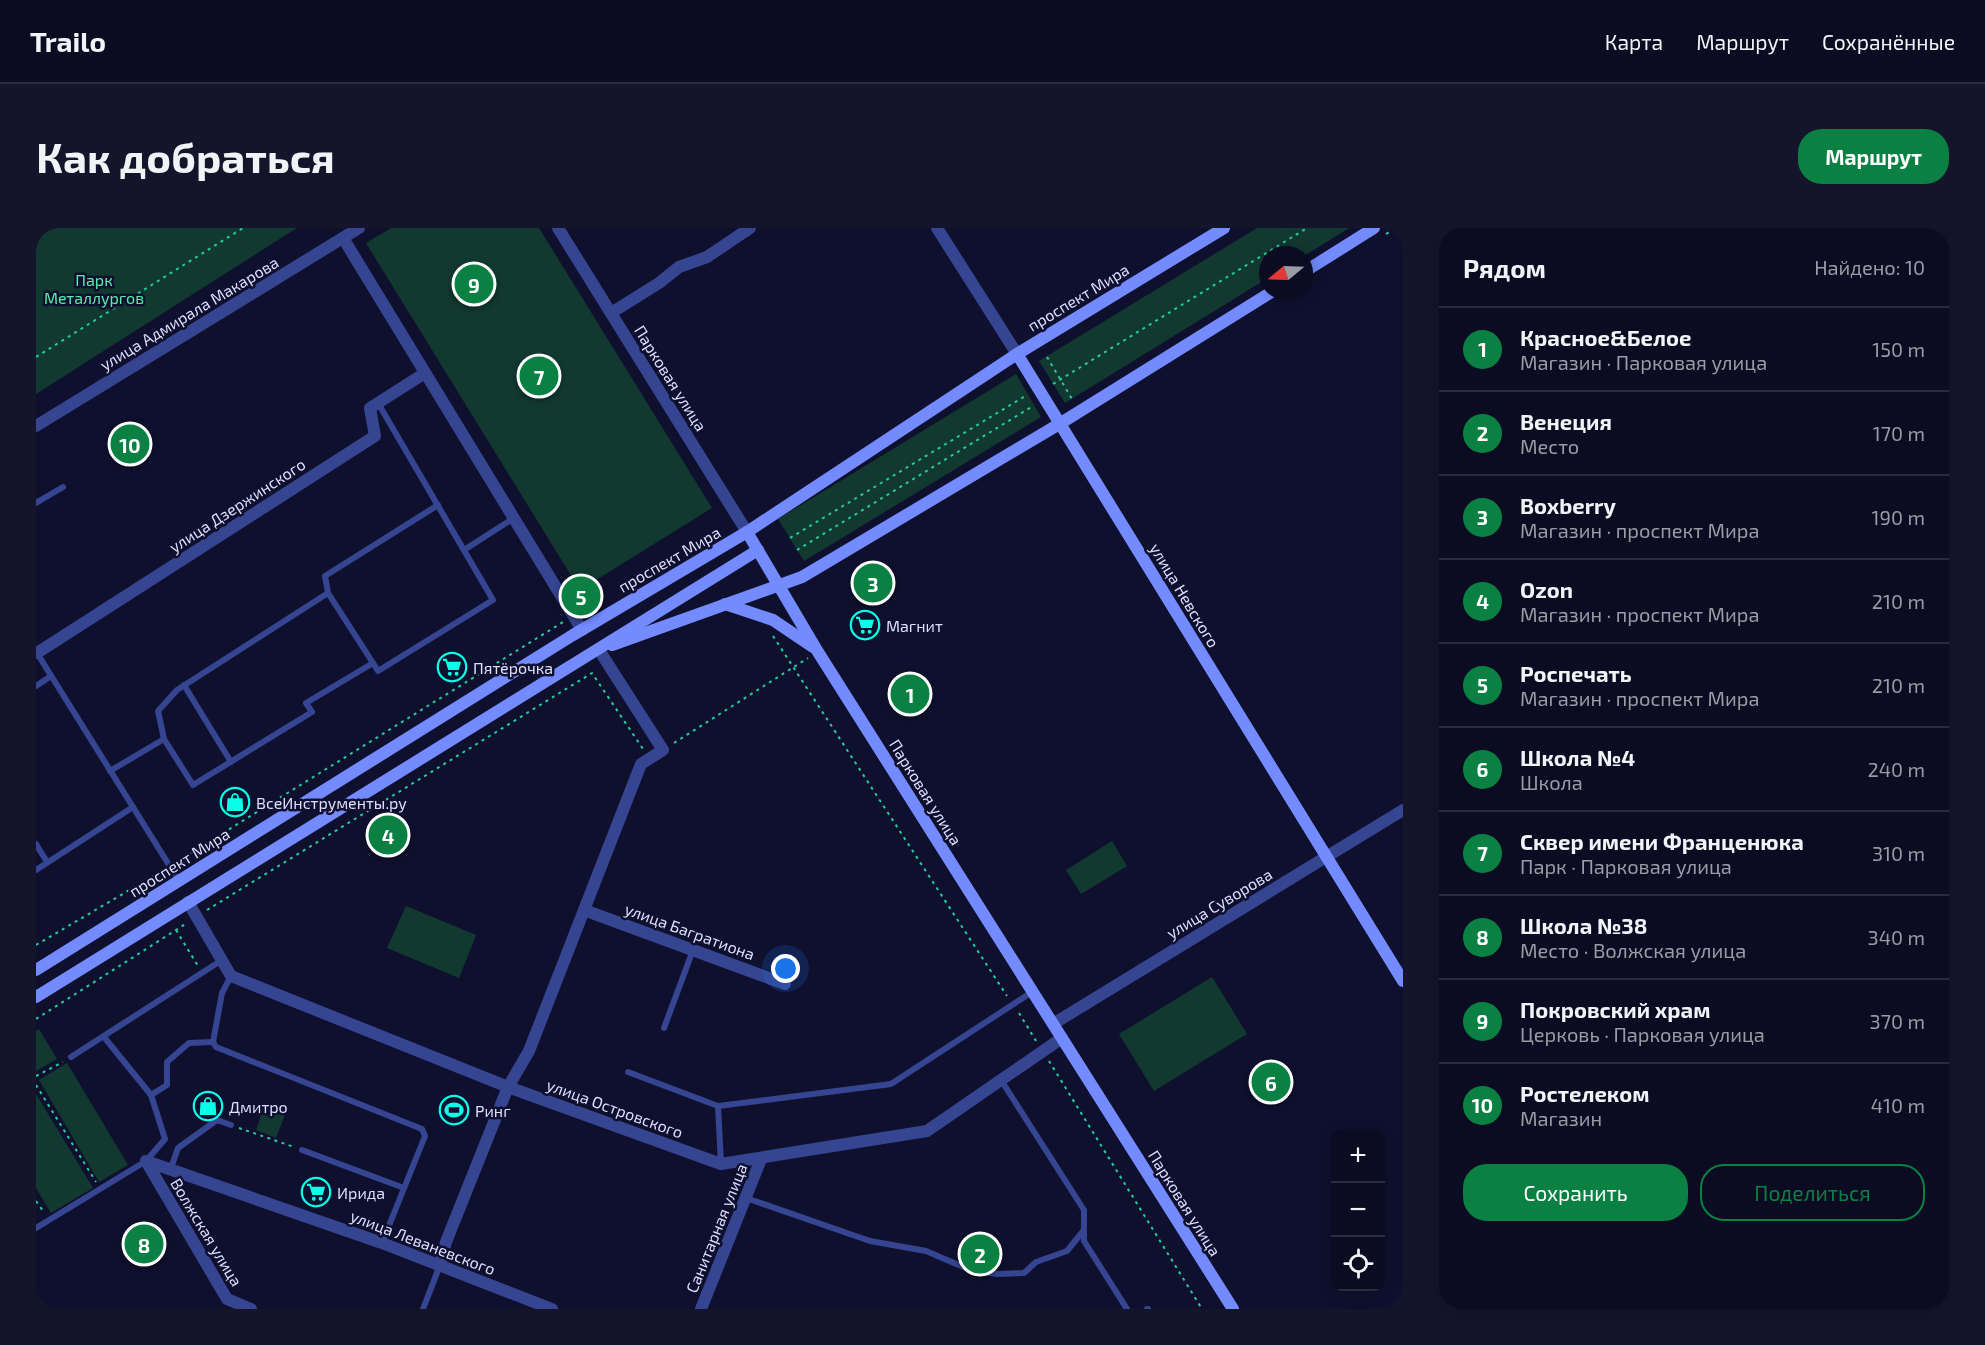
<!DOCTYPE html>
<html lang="ru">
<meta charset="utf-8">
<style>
:root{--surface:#0b0c22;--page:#14152a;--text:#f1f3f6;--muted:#9a9ba5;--line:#2b2c40;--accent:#0b8043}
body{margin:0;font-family:"Exo 2",sans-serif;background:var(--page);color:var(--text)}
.controls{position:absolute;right:18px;bottom:18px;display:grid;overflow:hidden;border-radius:12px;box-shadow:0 3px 15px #0003}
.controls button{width:54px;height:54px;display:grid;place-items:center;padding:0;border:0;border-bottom:2px solid var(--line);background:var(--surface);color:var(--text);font:30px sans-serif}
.compass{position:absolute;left:1223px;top:18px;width:54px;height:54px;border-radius:50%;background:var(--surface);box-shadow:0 3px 15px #0003;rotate:251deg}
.you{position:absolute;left:750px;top:741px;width:21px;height:21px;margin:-15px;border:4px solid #fff;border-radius:50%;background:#1a73e8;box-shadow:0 0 0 9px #1a73e833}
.badge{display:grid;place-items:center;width:39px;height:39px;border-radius:50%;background:var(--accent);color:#fff;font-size:20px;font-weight:700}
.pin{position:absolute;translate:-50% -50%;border:3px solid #fff;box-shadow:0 2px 6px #0006}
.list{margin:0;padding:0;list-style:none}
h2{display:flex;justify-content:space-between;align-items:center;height:78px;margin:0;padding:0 24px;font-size:26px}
h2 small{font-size:20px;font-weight:400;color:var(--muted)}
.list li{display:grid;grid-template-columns:39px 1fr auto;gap:18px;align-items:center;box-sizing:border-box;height:84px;padding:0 24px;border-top:2px solid var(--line)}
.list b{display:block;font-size:22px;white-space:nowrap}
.list p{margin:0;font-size:20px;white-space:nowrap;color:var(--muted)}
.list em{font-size:20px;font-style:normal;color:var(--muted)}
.actions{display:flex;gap:12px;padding:18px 24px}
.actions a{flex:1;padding:14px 0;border:2px solid var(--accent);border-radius:24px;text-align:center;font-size:21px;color:var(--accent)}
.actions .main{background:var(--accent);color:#fff}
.icon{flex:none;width:33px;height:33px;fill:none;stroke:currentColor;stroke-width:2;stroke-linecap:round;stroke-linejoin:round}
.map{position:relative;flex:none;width:1367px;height:1081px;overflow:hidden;border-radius:24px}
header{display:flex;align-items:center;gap:36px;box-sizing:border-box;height:84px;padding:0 30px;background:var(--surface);border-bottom:2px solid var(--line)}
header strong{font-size:28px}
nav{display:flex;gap:33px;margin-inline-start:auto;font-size:21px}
.intro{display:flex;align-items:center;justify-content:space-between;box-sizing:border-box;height:144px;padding:0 36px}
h1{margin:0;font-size:42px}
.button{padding:15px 27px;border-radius:24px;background:var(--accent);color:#fff;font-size:21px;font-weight:700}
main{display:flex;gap:36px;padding:0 36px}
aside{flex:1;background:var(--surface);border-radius:24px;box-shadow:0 3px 15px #0003}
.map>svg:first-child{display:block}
.green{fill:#123930}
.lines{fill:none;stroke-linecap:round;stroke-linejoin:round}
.path{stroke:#26caa0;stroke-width:2;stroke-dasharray:3 4.5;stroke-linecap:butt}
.service{stroke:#364591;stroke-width:6}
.minor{stroke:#364591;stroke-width:12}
.tertiary{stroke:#364591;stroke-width:12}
.secondary{stroke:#738bff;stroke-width:12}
.labels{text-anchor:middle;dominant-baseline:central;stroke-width:5;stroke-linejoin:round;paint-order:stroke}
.park-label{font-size:16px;fill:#5debac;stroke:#0f102e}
.street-label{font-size:16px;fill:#dcdfff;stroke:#0f102e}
.poi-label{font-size:16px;fill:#dcdfff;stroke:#0f102e;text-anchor:start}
</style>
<header>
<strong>Trailo</strong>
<nav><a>Карта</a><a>Маршрут</a><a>Сохранённые</a></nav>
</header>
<div class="intro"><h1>Как добраться</h1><a class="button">Маршрут</a></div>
<main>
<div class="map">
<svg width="1367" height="1081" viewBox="0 0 1367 1081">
<rect width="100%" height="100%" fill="#0f102e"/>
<g class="green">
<polygon points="0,0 261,0 0,166"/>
<polygon points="355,0 503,0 676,280 544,362 330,15"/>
<polygon points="1221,0 1313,0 1268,28 1232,27 1232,50 1029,175 1003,133"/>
<polygon points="980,146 1005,189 768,333 742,291"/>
<polygon points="1076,613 1091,638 1045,666 1030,642"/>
<polygon points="370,678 440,707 423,750 351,720"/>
<polygon points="1176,749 1211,806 1118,863 1083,806"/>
<polygon points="3,801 21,831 0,843 0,803"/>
<polygon points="31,835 92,937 63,954 3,852"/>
<polygon points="0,866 57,960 15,985 0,960"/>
<polygon points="229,876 250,884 240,910 220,902"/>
</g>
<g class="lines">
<g class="path">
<polyline points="1350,6 1360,0"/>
<polyline points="1248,69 1258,63"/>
<polyline points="0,129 207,0"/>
<polyline points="1011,129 1036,171"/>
<polyline points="1017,156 1271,0"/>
<polyline points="754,310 991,167"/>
<polyline points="761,322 997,178"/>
<polyline points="737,408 971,768"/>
<polyline points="638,515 772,430"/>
<polyline points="142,633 527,394"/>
<polyline points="171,682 556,445 607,521"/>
<polyline points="140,702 162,738"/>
<polyline points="0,717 124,644"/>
<polyline points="983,785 1000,813"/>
<polyline points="0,791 151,695"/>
<polyline points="1013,833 1166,1081"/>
<polyline points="0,848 27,834"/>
<polyline points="0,857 60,954"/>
<polyline points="203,900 258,919"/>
<polyline points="0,973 7,983"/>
</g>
<g class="service">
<polyline points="0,275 27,259"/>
<polyline points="428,322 478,290"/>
<polyline points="292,365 337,435"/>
<polyline points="1,425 143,653"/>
<polyline points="148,457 195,534"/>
<polyline points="0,458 15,448"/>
<polyline points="128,511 122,483 141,462 292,365 289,348 402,277"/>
<polyline points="74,543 128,511 157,557 276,484 270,475 337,435 342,443 457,372 342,175"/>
<polyline points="0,616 11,634"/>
<polyline points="0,642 97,579"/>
<polyline points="195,748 186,765 177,814 180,819 386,901 389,908 346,1015"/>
<polyline points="628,800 657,722"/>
<polyline points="35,829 186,732"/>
<polyline points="592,844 682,878 855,856 996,764"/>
<polyline points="965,852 1048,982 1048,1013 1091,1081"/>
<polyline points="115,867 131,857 131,834 153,815 177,814"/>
<polyline points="682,878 685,936"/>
<polyline points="266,922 368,960"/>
<polyline points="135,940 142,920 181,892 195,897"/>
<polyline points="710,970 834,1013 890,1023 932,1041 961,1046 988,1045 1000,1034 1031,1023 1048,1002"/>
<polyline points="0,1000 110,933 129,911 115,867 68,809"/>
<polyline points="387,1081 404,1037"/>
<polyline points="1111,1081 1112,1081"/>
</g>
<g class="minor">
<polyline points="522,0 711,304"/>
<polyline points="901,0 981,126"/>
<polyline points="307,10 546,402"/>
<polyline points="575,85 623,55 643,39 671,29 714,0"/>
<polyline points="1,425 339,208 334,180 389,145"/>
<polyline points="152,674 195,748 472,859 685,936 891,903 1026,810"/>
<polyline points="548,682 749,756"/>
<polyline points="1017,796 1367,582"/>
<polyline points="110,933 346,1015 516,1081"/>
<polyline points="110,933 191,1071 215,1081"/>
<polyline points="404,1037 410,1014 472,859 493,823 605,536 627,522 563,422"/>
<polyline points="665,1081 725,931"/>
</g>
<polyline class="tertiary" points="0,198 323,0"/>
<g class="secondary">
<polyline points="1268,44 1338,0"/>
<polyline points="981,126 1367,753"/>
<polyline points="711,304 782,424 1197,1081"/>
<polyline points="689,376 737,392 777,419"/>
<polyline points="576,417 766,349 1025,195 1237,63"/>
<polyline points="0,742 537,407 711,304 981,126 1188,0"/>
<polyline points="0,769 722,322"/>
</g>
</g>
<defs>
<g id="supermarket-ring" transform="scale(1.5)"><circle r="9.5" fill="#0f102e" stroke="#08ffe8" stroke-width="1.5"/><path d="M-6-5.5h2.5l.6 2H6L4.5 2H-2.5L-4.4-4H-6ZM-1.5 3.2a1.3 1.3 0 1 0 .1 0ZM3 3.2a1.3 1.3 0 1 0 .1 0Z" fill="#08ffe8"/></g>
<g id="shop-ring" transform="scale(1.5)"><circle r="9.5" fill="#0f102e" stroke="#08ffe8" stroke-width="1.5"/><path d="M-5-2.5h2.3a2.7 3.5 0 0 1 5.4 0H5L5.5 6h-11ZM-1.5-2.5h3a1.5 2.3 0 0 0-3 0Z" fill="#08ffe8"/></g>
<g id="stadium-ring" transform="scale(1.5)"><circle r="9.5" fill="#0f102e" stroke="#08ffe8" stroke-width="1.5"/><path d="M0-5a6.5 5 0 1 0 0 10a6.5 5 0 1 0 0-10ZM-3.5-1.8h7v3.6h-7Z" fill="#08ffe8"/></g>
</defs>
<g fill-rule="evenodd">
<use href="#supermarket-ring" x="829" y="397"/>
<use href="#supermarket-ring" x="416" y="439"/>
<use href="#shop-ring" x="199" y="574"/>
<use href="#shop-ring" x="172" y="878"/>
<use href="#stadium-ring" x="418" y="882"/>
<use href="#supermarket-ring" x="280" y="964"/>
</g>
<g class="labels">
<g class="park-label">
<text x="58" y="51">Парк<tspan x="58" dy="18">Металлургов</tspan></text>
</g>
<g class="street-label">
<text transform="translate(1042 69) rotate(-31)">проспект Мира</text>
<text transform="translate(153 85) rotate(-31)">улица Адмирала Макарова</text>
<text transform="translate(635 150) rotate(58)">Парковая улица</text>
<text transform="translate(201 277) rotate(-33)">улица Дзержинского</text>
<text transform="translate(633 331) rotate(-30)">проспект Мира</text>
<text transform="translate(1149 367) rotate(59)">улица Невского</text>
<text transform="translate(890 564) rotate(58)">Парковая улица</text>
<text transform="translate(143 634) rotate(-32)">проспект Мира</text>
<text transform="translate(1183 675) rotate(-31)">улица Суворова</text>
<text transform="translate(654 703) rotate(20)">улица Багратиона</text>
<text transform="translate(579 880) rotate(20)">улица Островского</text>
<text transform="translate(1149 975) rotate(58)">Парковая улица</text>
<text transform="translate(680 1000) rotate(-68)">Санитарная улица</text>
<text transform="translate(171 1004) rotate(59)">Волжская улица</text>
<text transform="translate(387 1014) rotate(21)">улица Леваневского</text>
</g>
<g class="poi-label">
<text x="850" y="397">Магнит</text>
<text x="437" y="439">Пятёрочка</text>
<text x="220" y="574">ВсеИнструменты.ру</text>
<text x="193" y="878">Дмитро</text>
<text x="439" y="882">Ринг</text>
<text x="301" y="964">Ирида</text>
</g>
</g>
</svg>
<div class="controls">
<button>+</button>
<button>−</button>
<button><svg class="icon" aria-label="locate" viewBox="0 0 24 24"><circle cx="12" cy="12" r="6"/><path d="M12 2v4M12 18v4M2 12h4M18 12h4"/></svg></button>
</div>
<svg class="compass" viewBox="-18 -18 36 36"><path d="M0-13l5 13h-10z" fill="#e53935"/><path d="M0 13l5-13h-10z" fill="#9a9ba5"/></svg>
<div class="you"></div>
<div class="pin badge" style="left:874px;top:466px">1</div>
<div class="pin badge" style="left:944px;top:1026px">2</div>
<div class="pin badge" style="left:837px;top:355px">3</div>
<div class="pin badge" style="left:352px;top:607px">4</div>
<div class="pin badge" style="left:545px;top:368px">5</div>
<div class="pin badge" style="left:1235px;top:854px">6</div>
<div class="pin badge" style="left:503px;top:148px">7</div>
<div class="pin badge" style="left:108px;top:1016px">8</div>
<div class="pin badge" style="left:438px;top:56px">9</div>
<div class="pin badge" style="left:94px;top:216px">10</div>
</div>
<aside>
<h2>Рядом<small>Найдено: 10</small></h2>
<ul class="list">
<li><span class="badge">1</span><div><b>Красное&amp;Белое</b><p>Магазин · Парковая улица</p></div><em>150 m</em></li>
<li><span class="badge">2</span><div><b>Венеция</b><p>Место</p></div><em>170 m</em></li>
<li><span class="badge">3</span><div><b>Boxberry</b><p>Магазин · проспект Мира</p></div><em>190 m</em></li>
<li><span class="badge">4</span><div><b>Ozon</b><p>Магазин · проспект Мира</p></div><em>210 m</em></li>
<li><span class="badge">5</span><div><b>Роспечать</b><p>Магазин · проспект Мира</p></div><em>210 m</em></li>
<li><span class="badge">6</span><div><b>Школа №4</b><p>Школа</p></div><em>240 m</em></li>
<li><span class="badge">7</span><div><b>Сквер имени Франценюка</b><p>Парк · Парковая улица</p></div><em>310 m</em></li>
<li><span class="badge">8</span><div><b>Школа №38</b><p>Место · Волжская улица</p></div><em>340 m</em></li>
<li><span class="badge">9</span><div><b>Покровский храм</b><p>Церковь · Парковая улица</p></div><em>370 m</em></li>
<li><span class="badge">10</span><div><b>Ростелеком</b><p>Магазин</p></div><em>410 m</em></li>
</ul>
<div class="actions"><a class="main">Сохранить</a><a>Поделиться</a></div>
</aside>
</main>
